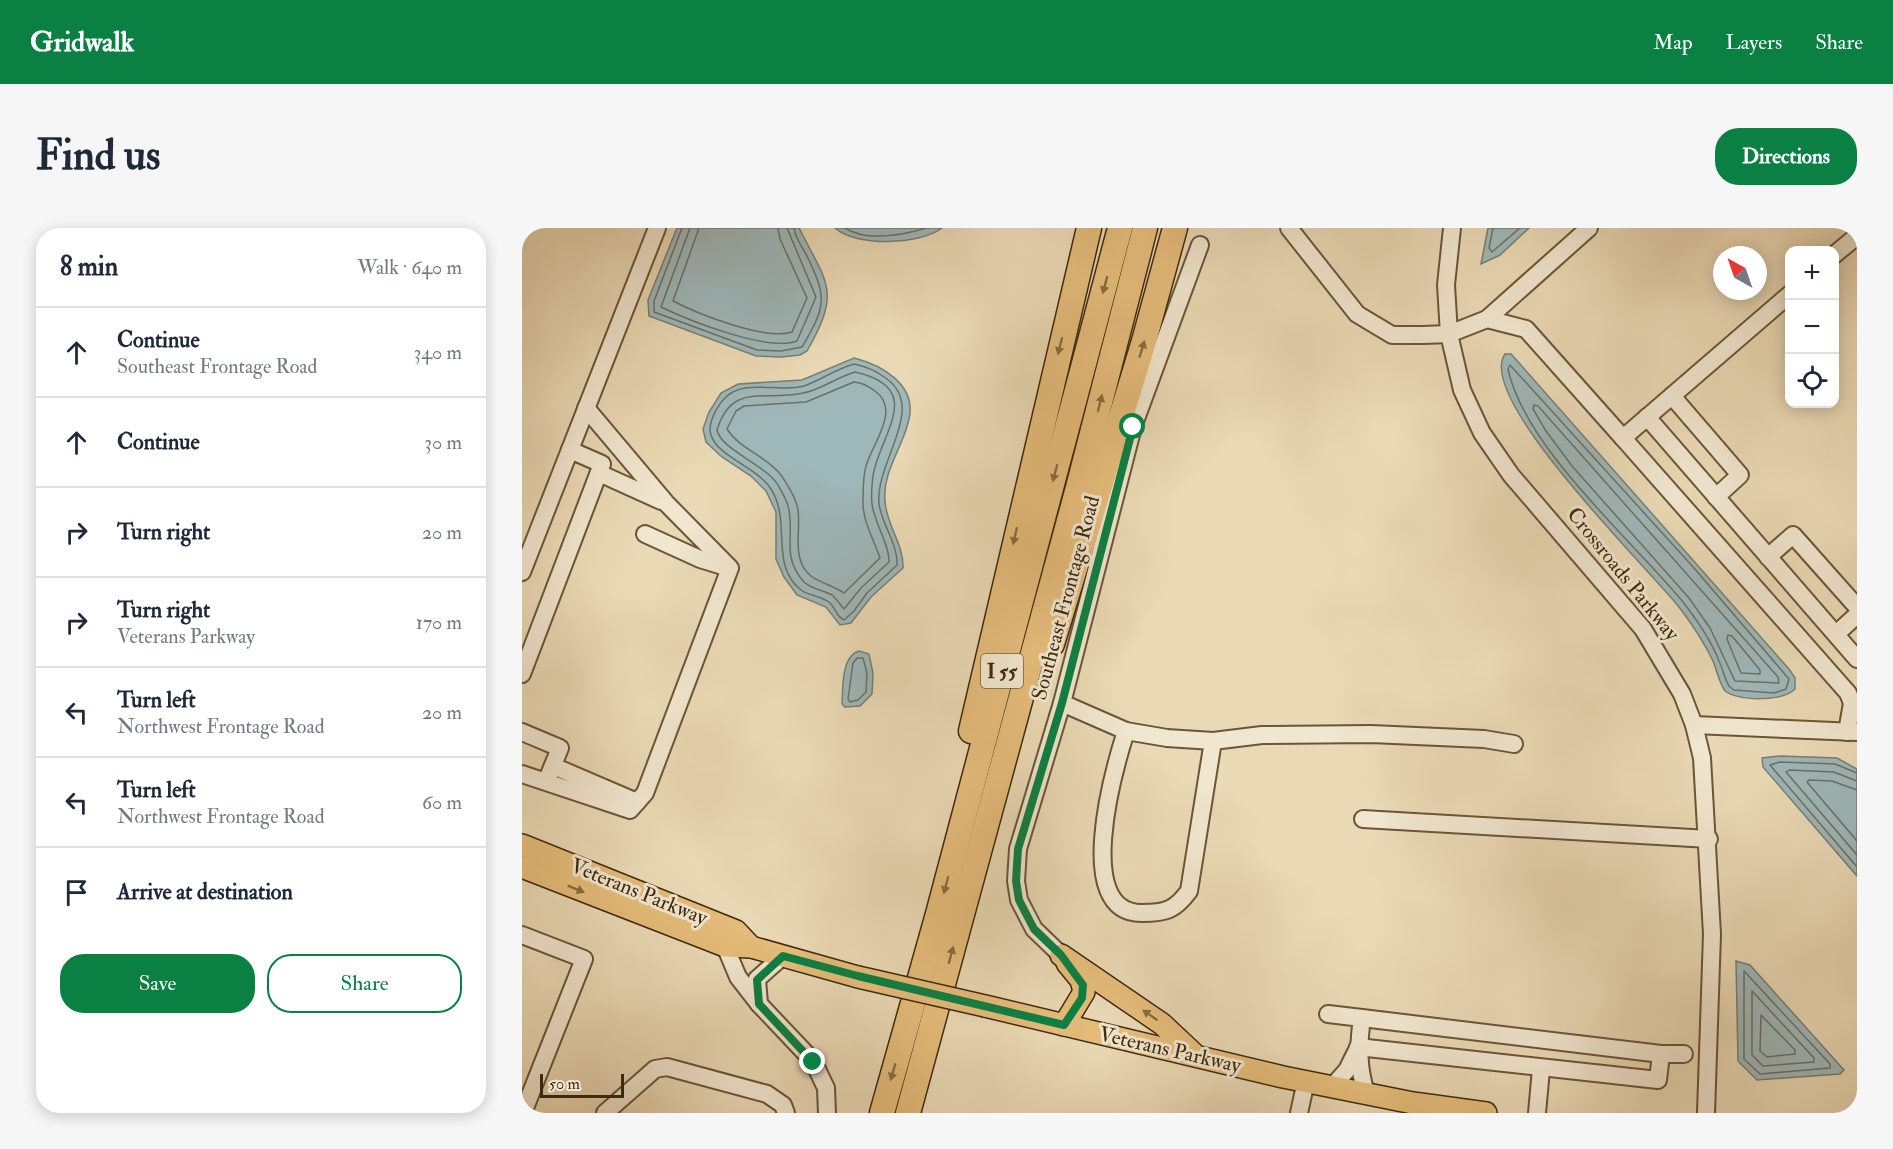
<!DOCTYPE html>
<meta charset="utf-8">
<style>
:root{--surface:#fff;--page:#f6f6f7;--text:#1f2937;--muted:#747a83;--line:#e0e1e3;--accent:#0b8043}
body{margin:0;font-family:"IM FELL Double Pica",serif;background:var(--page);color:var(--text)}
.controls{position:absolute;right:18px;top:18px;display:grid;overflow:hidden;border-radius:12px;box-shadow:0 3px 15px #0003}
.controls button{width:54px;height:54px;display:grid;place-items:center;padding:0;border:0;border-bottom:2px solid var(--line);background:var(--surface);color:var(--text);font:30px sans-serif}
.compass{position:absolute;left:1191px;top:18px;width:54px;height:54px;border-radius:50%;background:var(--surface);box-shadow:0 3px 15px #0003;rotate:320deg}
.scale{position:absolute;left:18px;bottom:15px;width:84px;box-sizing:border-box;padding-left:6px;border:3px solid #3e2a0d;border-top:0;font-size:16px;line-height:21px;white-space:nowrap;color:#3e2a0d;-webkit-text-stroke:4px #f1e6cf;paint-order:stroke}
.stop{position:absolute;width:18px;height:18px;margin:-14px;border:4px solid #0b8043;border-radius:50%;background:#fff}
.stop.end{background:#0b8043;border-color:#fff;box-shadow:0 2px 6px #0008}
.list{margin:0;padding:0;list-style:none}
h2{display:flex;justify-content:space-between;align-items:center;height:78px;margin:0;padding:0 24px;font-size:26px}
h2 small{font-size:20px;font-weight:400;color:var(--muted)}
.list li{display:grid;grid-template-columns:39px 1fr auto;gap:18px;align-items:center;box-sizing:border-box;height:90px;padding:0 24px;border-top:2px solid var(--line)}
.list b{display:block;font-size:22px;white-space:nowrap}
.list p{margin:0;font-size:20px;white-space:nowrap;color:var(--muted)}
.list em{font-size:20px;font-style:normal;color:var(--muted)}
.actions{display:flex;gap:12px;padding:18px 24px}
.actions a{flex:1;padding:14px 0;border:2px solid var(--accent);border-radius:24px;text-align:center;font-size:21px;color:var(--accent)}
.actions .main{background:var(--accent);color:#fff}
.icon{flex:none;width:33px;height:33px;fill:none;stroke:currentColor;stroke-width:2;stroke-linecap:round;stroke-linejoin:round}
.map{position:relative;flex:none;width:1335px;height:885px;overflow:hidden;border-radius:24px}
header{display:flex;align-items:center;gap:36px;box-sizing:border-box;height:84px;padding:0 30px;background:var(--accent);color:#fff}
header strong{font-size:28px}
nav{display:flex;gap:33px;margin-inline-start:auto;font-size:21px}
.intro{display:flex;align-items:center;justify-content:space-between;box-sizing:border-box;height:144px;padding:0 36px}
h1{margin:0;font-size:42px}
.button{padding:15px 27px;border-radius:24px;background:var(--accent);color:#fff;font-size:21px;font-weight:700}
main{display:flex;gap:36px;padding:0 36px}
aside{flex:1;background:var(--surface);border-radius:24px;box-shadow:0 3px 15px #0003}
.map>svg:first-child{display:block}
.water{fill:#9eb7b9;stroke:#787f74;stroke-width:1.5}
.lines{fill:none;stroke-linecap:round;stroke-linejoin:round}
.shore{stroke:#6e7063;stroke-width:1.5}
.minor-casing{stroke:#695637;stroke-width:20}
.major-casing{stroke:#3e2a0d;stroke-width:24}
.highway-casing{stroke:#3e2a0d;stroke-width:27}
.minor{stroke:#f1e6cf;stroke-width:16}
.major{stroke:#e5bc7a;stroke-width:21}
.highway{stroke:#e5bc7a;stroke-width:24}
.major-bridge-casing{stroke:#3e2a0d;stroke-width:24;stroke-linecap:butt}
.major-bridge{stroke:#e5bc7a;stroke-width:21}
.oneway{fill:#896c3e}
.route{stroke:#0b8043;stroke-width:8}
.labels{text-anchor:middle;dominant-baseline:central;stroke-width:6;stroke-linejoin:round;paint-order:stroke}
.shield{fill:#f1e6cf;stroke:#746247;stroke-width:1.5}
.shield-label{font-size:20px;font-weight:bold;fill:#3e2a0d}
.street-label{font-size:21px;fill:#3e2a0d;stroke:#f1e6cf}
</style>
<header>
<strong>Gridwalk</strong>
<nav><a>Map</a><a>Layers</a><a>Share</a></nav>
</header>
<div class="intro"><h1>Find us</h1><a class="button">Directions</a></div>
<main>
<aside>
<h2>8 min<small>Walk · 640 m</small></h2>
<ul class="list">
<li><svg class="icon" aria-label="ahead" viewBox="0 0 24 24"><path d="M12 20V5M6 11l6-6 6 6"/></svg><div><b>Continue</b><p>Southeast Frontage Road</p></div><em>340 m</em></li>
<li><svg class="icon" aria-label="ahead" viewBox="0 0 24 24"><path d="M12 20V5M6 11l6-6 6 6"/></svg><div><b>Continue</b></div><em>30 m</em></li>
<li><svg class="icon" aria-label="right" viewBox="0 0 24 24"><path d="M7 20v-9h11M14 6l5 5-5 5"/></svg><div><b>Turn right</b></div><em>20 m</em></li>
<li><svg class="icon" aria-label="right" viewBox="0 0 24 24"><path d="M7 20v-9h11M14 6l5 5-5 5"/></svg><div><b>Turn right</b><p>Veterans Parkway</p></div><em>170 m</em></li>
<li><svg class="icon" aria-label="left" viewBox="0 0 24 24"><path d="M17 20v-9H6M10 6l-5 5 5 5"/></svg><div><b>Turn left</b><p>Northwest Frontage Road</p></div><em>20 m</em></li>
<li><svg class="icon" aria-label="left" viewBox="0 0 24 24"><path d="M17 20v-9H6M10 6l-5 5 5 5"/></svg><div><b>Turn left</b><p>Northwest Frontage Road</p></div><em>60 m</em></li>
<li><svg class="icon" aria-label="arrive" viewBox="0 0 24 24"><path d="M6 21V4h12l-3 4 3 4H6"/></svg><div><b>Arrive at destination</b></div></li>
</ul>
<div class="actions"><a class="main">Save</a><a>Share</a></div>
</aside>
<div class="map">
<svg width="1335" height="885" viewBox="0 0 1335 885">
<rect width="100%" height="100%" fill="#ead9b5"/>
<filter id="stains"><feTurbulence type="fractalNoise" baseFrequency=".00333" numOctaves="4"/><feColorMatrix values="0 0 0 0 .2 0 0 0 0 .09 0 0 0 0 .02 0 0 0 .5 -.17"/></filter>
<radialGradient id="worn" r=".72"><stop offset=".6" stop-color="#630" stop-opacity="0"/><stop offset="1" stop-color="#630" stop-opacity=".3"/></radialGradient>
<g class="water">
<path d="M155,0H277C306,57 319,63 285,123L278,127L259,129L234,128L127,88L126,72Z"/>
<path d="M313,0H420C398,17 334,19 313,0Z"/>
<polygon points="966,0 1007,0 978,27 959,36"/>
<path d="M983,126H989L998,136L1267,441L1273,450V461C1260,474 1217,473 1203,463C1197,454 1195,443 1191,433C1182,414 1170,396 1157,379C1128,342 952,170 983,126Z"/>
<path d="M332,130C360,137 395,157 387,191C381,220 360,243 363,274C365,298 382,317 381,340L349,369L329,395L318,397L304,379L275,367L262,349L254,331V284L244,263L229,248L200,229L184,214L181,201L187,184L199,165L216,156L280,152Z"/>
<path d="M337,423L347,426L351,445L350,466L338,478L323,479L320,476C321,461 319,428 337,423Z"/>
<polygon points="1258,528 1315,530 1335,541 1335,648 1241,539 1240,530"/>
<polygon points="1214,733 1228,737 1322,842 1318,846 1235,852 1216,833"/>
</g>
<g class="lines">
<g class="shore">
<path d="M160,0L132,73V84L235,122L259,123L280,119C305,77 305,69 284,26C279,18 273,9 272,0"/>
<path d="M168,0L139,79C168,93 246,124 275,113L294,69L265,0"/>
<path d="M177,0L151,73C176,86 244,113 270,104L285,70L258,11L256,0"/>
<path d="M323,0C345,14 381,7 404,0"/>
<polyline points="971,0 967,20 970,24 998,0"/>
<path d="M332,136C346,139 354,143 365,151C405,181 353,233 357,276C360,297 376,316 375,337L345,365L332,383L322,392C314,389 314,380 308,375C300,368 287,368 279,362C247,337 270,294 249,261C236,240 195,228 189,207C185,196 195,178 203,170C222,150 258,165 282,158C299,152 314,141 332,136Z"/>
<path d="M988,137L1172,340L1267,451L1264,461L1252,465L1212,462L1207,458C1202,450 1201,441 1197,433C1189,412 1175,392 1161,374C1109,311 1003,220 986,141Z"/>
<path d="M333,144C400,159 364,199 353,239C350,249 349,266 350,276C352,294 368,318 367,334L339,360L322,381C318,377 315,371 310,367C301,362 288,361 281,353C260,328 272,311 267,282C266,274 260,264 256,257C243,236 199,222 195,202C210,153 243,174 281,165C299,162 315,149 333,144Z"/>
<path d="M332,154C341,155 346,158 353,163C378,181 353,212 345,235C341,246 341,260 341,272C340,292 352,312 358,330L322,365C312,358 298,355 289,348C269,332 279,304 276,282C275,272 268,261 263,253C249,229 219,223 205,201L214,183L222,178L284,174Z"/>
<polygon points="1012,177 1016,178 1256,449 1257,455 1213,453 1188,400 1167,370 1050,238 1024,203 1011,181"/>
<polygon points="1206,407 1210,408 1238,442 1238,446 1219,445 1205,411"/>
<polygon points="341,430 345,445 344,464 336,472 328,474 326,471 331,435 335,430"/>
<polyline points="1335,545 1313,536 1258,534 1248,537 1335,639"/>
<polyline points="1335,553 1312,544 1267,542 1264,544 1335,627"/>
<polyline points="1335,562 1310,553 1287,552 1285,554 1335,613"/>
<polygon points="1222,743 1308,836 1308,840 1238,846 1222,831"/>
<polygon points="1230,763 1292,830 1292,834 1241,838 1230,827"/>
<polygon points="1239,787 1273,822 1273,826 1245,829 1238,823"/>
</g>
<g class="minor-casing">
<g id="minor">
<polyline points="767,0 835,86 870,107 901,107 927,106 965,91 1067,0"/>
<polyline points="930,0 924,57 927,106 940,162 960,205 989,247 1121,401 1160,466 1172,497 1180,530 1190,706 1184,885"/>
<polyline points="1312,27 1335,8"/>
<polyline points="965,91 1004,101 1101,210 1268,66"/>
<polyline points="1150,168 1218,247 1194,269"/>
<polyline points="1125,189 1335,431"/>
<polyline points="1101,210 1326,465 1330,475 1325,504"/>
<polyline points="77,245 139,273"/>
<polyline points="123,306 178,331 204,339"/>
<polyline points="1246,329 1271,307 1335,379"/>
<polyline points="0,344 135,0"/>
<polyline points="1314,406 1335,387"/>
<polyline points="0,446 80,236 48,222"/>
<polyline points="540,475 604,503 645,510 691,513 740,507 849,506 962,511 992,516"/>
<polyline points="1172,497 1334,504"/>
<path d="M604,503C592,541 550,686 620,685C644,685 653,682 667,663L691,513"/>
<polyline points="0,504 38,520 27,547"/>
<polyline points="31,538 115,574"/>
<polyline points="0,546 108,582 123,565 208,340 144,275 64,180"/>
<polyline points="841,591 1187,611"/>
<polyline points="0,707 62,731 1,885"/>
<polyline points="203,718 216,749 237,776 235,751 261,728"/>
<polyline points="539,727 512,701 497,672 494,653 496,621 540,475 611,199 678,17"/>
<polyline points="237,776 291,833 304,860 305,885"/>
<path d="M806,786L840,790C836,818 836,839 844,865"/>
<polyline points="840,790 1139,826"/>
<polyline points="836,819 1136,852 1139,826 1162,826"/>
<polyline points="810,859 825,842 836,820"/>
<polyline points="83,885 133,841 145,839 245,866 261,877 264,885"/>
<polyline points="777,885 784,853"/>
<polyline points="1015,885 1019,841"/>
</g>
</g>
<g class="major-casing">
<g id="major">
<polyline points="0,617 214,703 229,719"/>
<polyline points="0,639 203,718 229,719 336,749"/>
<polyline points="539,727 640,796 671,825"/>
<polyline points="463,778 761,849 891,875 964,885"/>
<polyline points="542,797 562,764 559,752 545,735"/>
</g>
</g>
<g class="highway-casing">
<g id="highway">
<polyline points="530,416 622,113 653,0"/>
<polyline points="449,503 567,0"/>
<polyline points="360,885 416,686 598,0"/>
<polyline points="386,885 557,256 623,0"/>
</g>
</g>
<use href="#minor" class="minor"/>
<use href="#major" class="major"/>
<use href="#highway" class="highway"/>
<g class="major-bridge-casing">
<polyline id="major-bridge" points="336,749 463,778"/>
</g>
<use href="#major-bridge" class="major-bridge"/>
</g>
<defs><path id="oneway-solid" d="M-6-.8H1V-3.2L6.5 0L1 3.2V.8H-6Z" transform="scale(1.5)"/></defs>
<g class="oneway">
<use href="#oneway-solid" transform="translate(583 57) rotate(105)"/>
<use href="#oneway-solid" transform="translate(538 118) rotate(104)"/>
<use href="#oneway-solid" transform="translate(620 121) rotate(-73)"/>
<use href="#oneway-solid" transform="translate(578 175) rotate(-76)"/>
<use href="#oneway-solid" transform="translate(533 245) rotate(105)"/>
<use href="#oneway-solid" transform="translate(493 308) rotate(103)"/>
<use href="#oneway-solid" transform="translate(424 657) rotate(105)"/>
<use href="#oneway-solid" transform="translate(54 661) rotate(22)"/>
<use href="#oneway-solid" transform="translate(429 727) rotate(-75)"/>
<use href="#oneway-solid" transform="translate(628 787) rotate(-145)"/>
<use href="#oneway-solid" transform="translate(371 844) rotate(106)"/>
</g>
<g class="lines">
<polyline class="route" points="291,834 237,776 235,752 261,728 336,748 542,797 560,770 561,757 539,727 512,701 497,672 494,653 496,621 540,475 611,199"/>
</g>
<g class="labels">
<rect class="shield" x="459" y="426" width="42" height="34" rx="4.5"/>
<g class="shield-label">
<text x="480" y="443">I 55</text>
</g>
<g class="street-label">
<text transform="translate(1101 346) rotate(51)">Crossroads Parkway</text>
<text transform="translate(544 370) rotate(-75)">Southeast Frontage Road</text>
<text transform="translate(117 664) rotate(22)">Veterans Parkway</text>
<text transform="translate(648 822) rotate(13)">Veterans Parkway</text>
</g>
</g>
<rect width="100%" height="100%" filter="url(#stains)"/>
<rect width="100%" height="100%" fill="url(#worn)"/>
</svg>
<div class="controls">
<button>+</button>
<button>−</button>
<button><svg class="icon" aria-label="locate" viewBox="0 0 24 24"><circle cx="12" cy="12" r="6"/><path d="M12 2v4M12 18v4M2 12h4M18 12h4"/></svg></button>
</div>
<svg class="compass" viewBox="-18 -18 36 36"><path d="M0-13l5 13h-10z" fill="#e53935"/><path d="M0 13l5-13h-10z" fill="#747a83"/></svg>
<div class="scale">50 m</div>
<div class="stop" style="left:611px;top:199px"></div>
<div class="stop end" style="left:291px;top:834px"></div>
</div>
</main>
